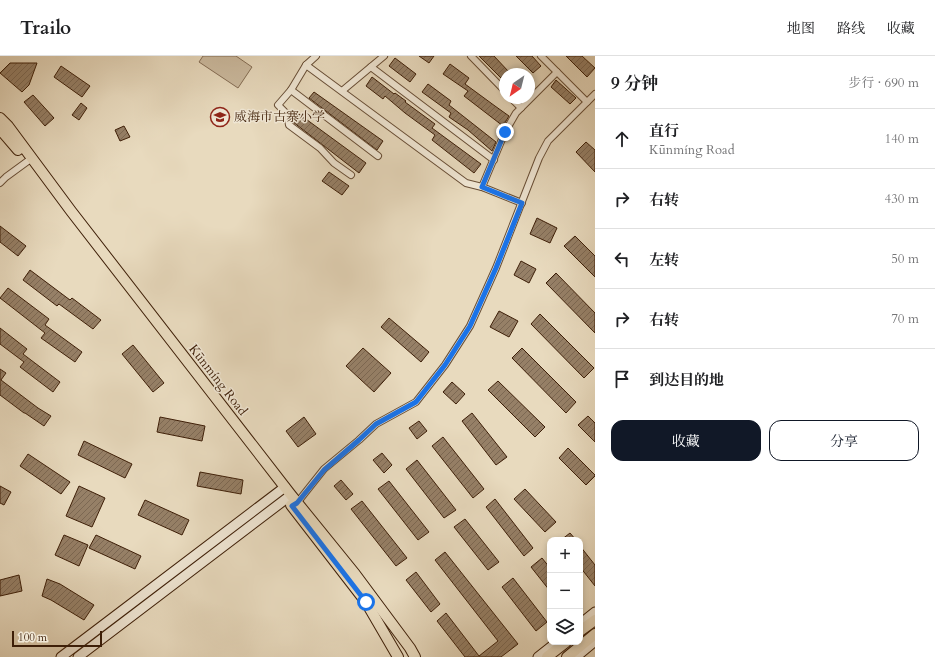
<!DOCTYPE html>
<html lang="zh">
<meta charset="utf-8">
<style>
:root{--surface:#fff;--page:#f2f2f2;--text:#202124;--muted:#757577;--line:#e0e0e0;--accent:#111827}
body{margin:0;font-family:Cardo,"Noto Serif SC",serif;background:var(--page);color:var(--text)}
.controls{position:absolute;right:12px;bottom:12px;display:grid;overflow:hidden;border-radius:8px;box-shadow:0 2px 6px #0003}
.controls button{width:36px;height:36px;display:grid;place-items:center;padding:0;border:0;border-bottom:1px solid var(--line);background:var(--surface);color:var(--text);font:20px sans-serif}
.compass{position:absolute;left:499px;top:12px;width:36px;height:36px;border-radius:50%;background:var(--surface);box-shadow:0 2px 6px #0003;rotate:215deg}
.scale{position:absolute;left:12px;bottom:10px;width:90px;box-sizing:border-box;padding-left:4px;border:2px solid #3e1f08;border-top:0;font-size:11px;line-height:14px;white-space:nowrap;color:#3e1f08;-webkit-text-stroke:3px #f0e7d5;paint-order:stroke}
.stop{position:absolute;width:12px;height:12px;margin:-9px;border:3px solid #1a73e8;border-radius:50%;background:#fff}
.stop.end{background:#1a73e8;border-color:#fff;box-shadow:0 1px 4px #0008}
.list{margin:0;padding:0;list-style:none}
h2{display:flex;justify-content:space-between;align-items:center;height:52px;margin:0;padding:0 16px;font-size:17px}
h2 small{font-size:13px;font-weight:400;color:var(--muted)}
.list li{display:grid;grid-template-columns:26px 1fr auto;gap:12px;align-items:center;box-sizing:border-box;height:60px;padding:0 16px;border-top:1px solid var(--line)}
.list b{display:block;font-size:15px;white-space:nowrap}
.list p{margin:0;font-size:13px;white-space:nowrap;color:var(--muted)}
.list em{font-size:13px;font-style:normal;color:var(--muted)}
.actions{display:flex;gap:8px;padding:12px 16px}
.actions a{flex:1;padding:9px 0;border:1px solid var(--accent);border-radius:12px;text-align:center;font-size:14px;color:var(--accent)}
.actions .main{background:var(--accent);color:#fff}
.icon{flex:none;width:22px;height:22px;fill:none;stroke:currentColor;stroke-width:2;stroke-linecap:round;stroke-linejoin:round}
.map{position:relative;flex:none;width:595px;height:601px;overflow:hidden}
header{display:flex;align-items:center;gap:24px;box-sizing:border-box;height:56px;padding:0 20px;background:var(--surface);border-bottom:1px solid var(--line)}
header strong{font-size:19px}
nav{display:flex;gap:22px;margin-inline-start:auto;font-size:14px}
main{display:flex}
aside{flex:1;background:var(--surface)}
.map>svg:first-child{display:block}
.pitch{fill:#cbba9f;stroke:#846c54}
.building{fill:url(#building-hatch);stroke:#3e1f08}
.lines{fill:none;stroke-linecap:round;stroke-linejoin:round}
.street-casing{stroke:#684e36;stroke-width:8}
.secondary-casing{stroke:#3e1f08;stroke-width:11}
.primary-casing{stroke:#3e1f08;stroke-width:12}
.street{stroke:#f0e7d5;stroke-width:6}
.secondary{stroke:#f0e7d5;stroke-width:9}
.primary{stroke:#e8dabe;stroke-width:10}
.route{stroke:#1a73e8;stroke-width:5}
.labels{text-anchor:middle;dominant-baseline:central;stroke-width:3;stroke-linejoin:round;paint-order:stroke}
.poi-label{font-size:13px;fill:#3e1f08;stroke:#f0e7d5;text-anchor:start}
.street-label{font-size:13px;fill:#3e1f08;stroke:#f0e7d5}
</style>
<header>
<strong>Trailo</strong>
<nav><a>地图</a><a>路线</a><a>收藏</a></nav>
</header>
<main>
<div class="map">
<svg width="595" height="601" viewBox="0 0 595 601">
<defs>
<pattern id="building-hatch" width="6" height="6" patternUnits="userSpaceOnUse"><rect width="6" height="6" fill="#968067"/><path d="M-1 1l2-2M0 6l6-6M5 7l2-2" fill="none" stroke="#7c6853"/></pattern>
</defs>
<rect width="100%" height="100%" fill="#e8dabe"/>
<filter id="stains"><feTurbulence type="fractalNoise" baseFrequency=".005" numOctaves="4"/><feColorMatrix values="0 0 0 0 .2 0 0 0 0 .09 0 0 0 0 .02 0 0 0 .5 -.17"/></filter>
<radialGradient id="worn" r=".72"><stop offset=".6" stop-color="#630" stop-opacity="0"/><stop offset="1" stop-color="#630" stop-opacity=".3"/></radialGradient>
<polygon class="pitch" points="203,0 236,0 252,11 238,32 199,6"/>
<g class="building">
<polygon points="419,0 434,0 429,7"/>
<polygon points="479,0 494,0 509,16 507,18 505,18 505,20 502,23"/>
<polygon points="516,0 532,0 541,10 533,17"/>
<polygon points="566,0 582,0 595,12 587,21"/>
<polygon points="395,2 416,18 410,26 389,10"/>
<polygon points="10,7 37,7 29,29 22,36 0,17"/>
<polygon points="450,8 469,22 465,28 495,50 509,60 503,70 464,40 468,35 443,18"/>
<polygon points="61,10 90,30 82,41 54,21"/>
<polygon points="372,21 394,38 395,37 406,45 405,46 435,68 432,72 481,108 474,117 432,84 435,79 405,57 385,40 383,43 366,30"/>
<polygon points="556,24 576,42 570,48 551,31"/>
<polygon points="428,28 451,45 449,49 496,86 492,95 468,74 449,61 451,57 422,36"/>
<polygon points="314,36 383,85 377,94 309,42"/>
<polygon points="33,39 54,62 45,70 24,46"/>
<polygon points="81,47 87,52 79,64 72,59"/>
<polygon points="299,58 366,107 359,117 293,66"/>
<polygon points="124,70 130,81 120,85 115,74"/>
<polygon points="586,86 595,94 595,116 576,96"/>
<polygon points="329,116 349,130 342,139 322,125"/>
<polygon points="537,162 557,172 550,187 530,178"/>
<polygon points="0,170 26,190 18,200 0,186"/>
<polygon points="575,180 595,200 595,221 564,190"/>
<polygon points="521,205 536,213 529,227 514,219"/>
<polygon points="30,214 70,244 72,242 101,264 93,273 59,248 57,250 23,224"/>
<polygon points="556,217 595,257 595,277 546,227"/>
<polygon points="8,232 49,263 45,269 82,296 75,306 41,282 45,277 0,242"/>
<polygon points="499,255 518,265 509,281 490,271"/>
<polygon points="540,258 594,312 584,322 531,268"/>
<polygon points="389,262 429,296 421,306 381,271"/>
<polygon points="0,272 27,293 23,298 60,326 53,336 20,311 24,306 0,288"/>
<polygon points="133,289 164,327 153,336 122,298"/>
<polygon points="363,292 391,317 374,336 346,310"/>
<polygon points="522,292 576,346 566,357 512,302"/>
<polygon points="0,313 6,317 1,324 38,352 51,360 44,370 25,357 24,357 0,339"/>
<polygon points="498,325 545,371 535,381 488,334"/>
<polygon points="452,326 465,338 456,348 443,336"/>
<polygon points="472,357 507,401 496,409 462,365"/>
<polygon points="588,360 595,367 595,386 578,369"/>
<polygon points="160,361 205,370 202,385 157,376"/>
<polygon points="304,361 316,378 298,391 286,375"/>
<polygon points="419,365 427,375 417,383 409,372"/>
<polygon points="443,381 484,433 473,442 432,390"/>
<polygon points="84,385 132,408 125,422 78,399"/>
<polygon points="568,392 595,419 595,420 586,429 559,402"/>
<polygon points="382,397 392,409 384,417 373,404"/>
<polygon points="28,398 70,426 61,438 20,410"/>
<polygon points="417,404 456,454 444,462 406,413"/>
<polygon points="200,416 243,424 241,438 197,430"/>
<polygon points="341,424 353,438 346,444 334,430"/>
<polygon points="389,425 429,476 418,484 378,433"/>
<polygon points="0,430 11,436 4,449 0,447"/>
<polygon points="79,430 105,442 92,471 66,460"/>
<polygon points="525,433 556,466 545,476 514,443"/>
<polygon points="495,443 533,492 524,500 486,451"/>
<polygon points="145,444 189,464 182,479 138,459"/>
<polygon points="362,445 407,502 396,510 351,453"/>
<polygon points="465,463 499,506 488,514 454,471"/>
<polygon points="570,477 576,484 561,484"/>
<polygon points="64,479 88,489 79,510 55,499"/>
<polygon points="96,479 141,500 135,513 89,492"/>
<polygon points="580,490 595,509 595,530 580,511"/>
<polygon points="445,496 518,588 501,601 465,601 437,565 446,557 479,600 498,585 435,504"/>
<polygon points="542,502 550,512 550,535 531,511"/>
<polygon points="416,516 440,548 431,556 406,524"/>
<polygon points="19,519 22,535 0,540 0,524"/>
<polygon points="513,522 547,566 536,575 502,531"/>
<polygon points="47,523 60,528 94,549 84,564 51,544 42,540"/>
</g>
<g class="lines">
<g class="street-casing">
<g id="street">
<polyline points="316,0 306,9 291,34 278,49 287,58 289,69 320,92 334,107 351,119"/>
<polyline points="471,0 505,35"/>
<polyline points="541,0 587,46"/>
<polyline points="306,9 466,127 482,131 522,147"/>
<polyline points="371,11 494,104"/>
<polyline points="291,34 378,100"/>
<polyline points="342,35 384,0"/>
<polyline points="511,42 521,52"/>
<polyline points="0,127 6,121 32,102"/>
<polyline points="482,131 505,76 516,57 557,16"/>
<polyline points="295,448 297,447 324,413 359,384 376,368 416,346 445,309 470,270 496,212 539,102 548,85 595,38"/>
</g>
</g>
<g class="secondary-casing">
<g id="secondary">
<polyline points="580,568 595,556"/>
<polyline points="61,601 285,431"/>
<polyline points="78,601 291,439"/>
<polyline points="538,601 557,586"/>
<polyline points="576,601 595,585"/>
</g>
</g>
<g class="primary-casing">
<g id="primary">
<polyline points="0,62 8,70 71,155 291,439 355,518 410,592 415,601"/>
<polyline points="0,73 18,94"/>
<polyline points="291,449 366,546 398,601"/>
<polyline points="580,575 595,564"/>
<polyline points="547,601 566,586"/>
<polyline points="567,601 595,578"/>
</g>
</g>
<use href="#street" class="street"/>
<use href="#secondary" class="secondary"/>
<use href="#primary" class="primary"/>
</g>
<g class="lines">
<polyline class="route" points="366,546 292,450 297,447 324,414 359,384 376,368 416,346 445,309 470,270 496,212 522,147 482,131 505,76"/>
</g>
<defs>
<g id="school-ring" transform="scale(1)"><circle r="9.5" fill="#f0e7d5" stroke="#8f2418" stroke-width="1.5"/><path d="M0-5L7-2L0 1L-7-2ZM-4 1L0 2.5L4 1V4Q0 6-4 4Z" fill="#8f2418"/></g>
</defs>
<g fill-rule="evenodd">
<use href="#school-ring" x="220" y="61"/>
</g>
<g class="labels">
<g class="poi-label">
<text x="234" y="61">威海市古寨小学</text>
</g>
<g class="street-label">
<text transform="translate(218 324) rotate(52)">Kūnmíng Road</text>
</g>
</g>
<rect width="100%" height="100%" filter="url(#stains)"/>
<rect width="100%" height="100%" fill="url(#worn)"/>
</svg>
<div class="controls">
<button>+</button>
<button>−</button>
<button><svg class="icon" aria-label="layers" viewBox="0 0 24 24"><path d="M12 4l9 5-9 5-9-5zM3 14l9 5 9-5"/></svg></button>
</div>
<svg class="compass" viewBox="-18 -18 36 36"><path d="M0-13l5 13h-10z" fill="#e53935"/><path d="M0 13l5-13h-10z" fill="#757577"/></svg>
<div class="scale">100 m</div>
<div class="stop" style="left:366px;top:546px"></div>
<div class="stop end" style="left:505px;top:76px"></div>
</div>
<aside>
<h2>9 分钟<small>步行 · 690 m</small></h2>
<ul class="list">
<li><svg class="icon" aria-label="ahead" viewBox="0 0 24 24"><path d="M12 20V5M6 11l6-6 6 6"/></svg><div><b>直行</b><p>Kūnmíng Road</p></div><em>140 m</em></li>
<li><svg class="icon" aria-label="right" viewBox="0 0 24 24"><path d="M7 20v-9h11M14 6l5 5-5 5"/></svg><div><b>右转</b></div><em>430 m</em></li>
<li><svg class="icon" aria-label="left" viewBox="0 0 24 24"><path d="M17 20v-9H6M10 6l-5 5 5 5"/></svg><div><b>左转</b></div><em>50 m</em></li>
<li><svg class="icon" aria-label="right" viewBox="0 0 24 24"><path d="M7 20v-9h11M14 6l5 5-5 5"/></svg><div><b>右转</b></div><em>70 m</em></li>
<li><svg class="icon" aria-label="arrive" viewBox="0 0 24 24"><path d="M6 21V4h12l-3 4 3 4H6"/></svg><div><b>到达目的地</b></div></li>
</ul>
<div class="actions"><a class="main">收藏</a><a>分享</a></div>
</aside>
</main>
